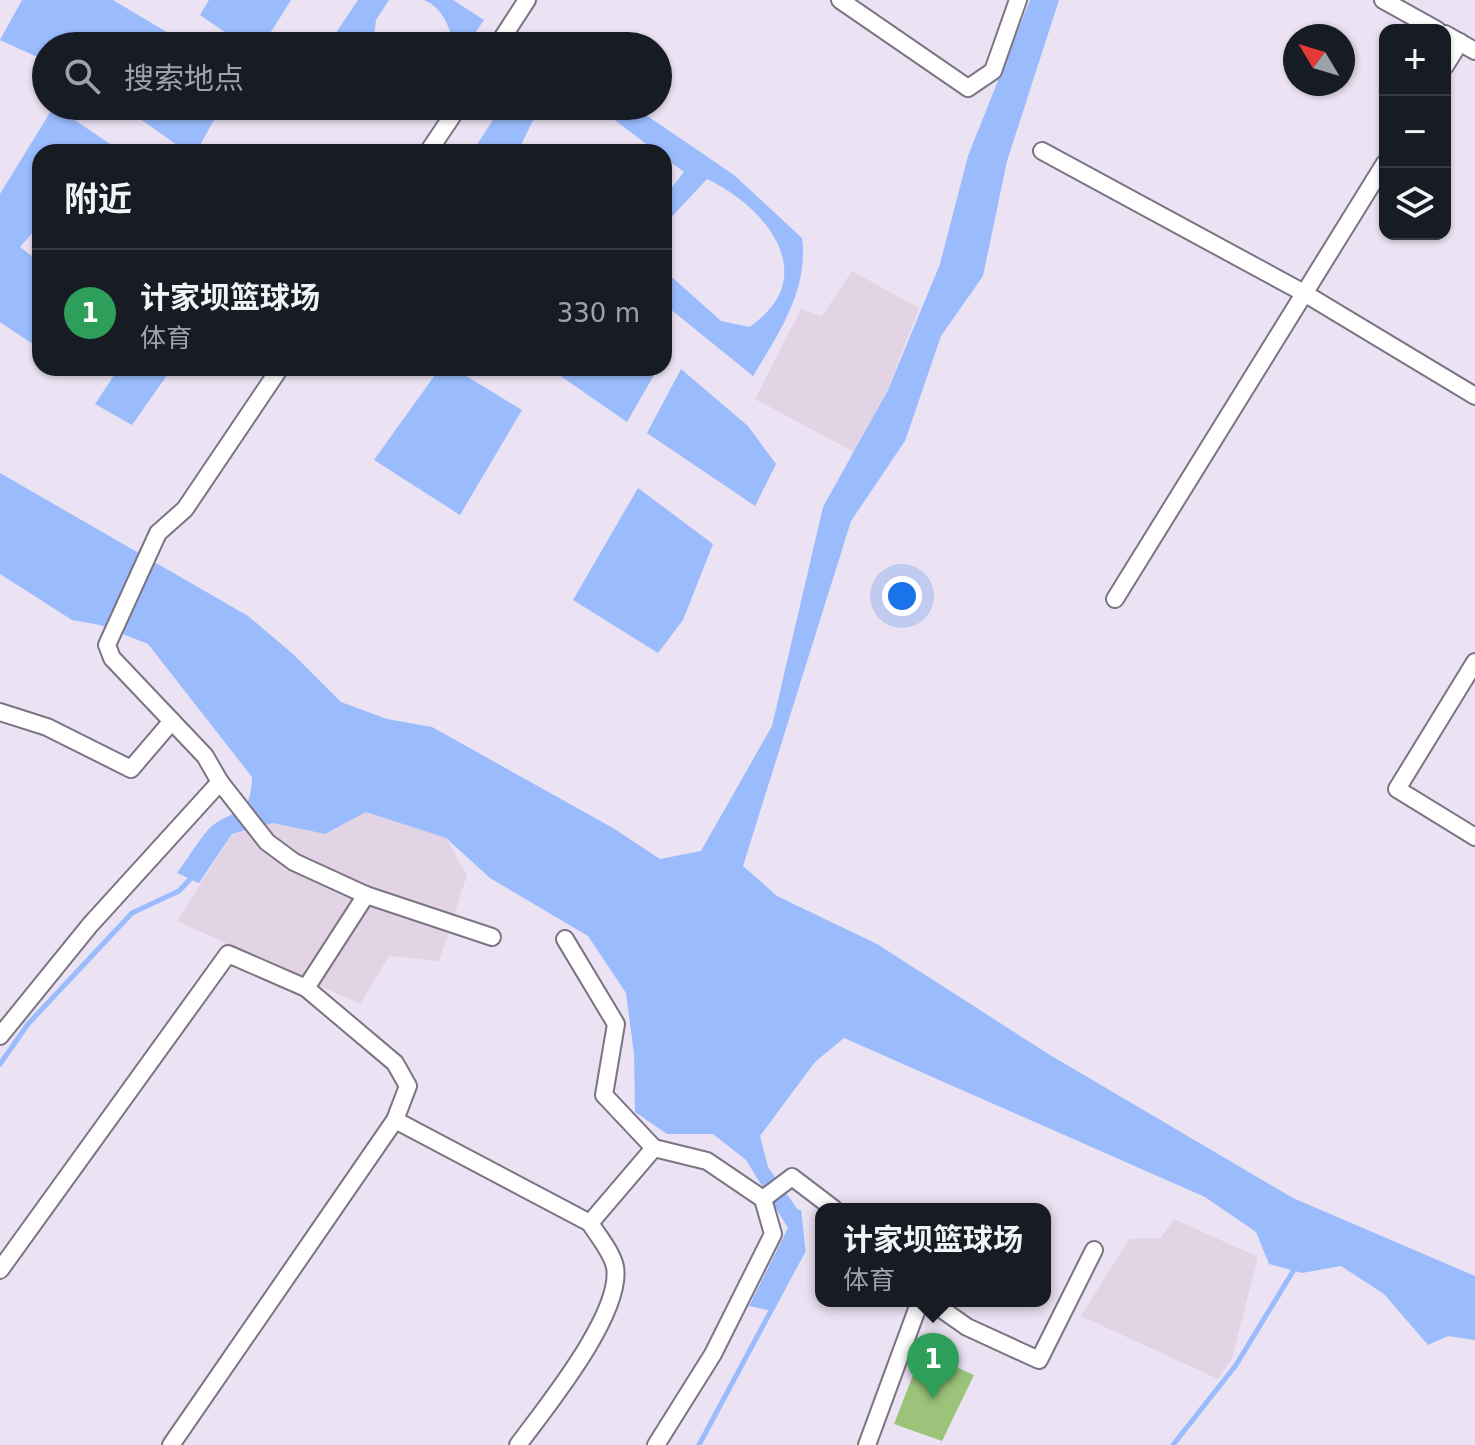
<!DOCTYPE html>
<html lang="zh">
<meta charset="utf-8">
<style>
:root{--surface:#171b24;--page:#20242c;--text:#f1f3f6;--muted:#9ea1a6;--line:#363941;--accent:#94b0bc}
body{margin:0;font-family:"DejaVu Sans","Noto Sans SC",sans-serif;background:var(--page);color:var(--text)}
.controls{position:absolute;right:24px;top:24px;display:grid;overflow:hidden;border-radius:16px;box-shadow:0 2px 6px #0004}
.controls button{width:72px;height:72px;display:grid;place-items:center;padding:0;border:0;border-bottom:2px solid var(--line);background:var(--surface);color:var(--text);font:40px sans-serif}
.compass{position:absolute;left:1283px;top:24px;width:72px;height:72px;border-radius:50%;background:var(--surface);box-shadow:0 2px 6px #0004;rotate:308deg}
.you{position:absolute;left:902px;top:596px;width:28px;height:28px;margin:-20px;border:6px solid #fff;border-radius:50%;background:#1a73e8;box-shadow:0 0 0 12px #1a73e833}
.badge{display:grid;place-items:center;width:52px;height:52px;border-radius:50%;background:var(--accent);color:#fff;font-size:26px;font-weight:700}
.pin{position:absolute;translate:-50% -66px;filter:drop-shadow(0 2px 4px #0008)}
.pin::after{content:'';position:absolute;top:42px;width:28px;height:24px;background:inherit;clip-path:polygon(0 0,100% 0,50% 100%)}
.popup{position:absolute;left:815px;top:1203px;width:236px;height:104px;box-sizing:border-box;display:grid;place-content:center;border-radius:16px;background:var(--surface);filter:drop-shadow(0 2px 6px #0005);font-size:26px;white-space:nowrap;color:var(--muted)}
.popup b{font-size:30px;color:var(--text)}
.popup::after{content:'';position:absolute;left:50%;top:100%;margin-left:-16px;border:16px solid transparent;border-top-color:var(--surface)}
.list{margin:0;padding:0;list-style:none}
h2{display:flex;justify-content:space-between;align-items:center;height:104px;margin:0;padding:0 32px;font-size:34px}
h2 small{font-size:26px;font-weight:400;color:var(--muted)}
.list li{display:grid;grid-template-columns:52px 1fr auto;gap:24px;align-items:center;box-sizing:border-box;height:128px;padding:0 32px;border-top:2px solid var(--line)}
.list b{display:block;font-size:30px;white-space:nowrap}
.list p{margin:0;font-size:26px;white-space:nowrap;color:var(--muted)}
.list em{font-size:26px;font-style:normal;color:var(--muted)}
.icon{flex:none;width:44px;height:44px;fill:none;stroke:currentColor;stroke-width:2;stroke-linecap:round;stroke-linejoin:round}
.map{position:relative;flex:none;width:1475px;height:1445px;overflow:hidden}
.search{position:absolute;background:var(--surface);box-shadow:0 2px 6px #0004;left:32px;top:32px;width:640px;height:88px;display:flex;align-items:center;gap:20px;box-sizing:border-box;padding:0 28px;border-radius:44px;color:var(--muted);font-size:30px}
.panel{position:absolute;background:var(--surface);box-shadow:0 2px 6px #0004;left:32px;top:144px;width:640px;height:232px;border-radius:24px}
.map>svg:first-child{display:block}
.industrial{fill:#e2d3e5}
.green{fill:#9bc37a}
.water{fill:#9abcfd}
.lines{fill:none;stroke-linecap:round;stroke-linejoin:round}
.stream{stroke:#9abcfd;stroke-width:5}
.street-casing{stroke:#7c7483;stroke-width:20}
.street{stroke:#fff;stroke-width:16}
</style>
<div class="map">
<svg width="1475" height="1445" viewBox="0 0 1475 1445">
<rect width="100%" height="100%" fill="#ebe2f3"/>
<g class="industrial">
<polygon points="852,271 919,308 888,389 854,452 755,399 801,309 822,316"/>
<polygon points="366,812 446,838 467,875 439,961 389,956 360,1004 177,921 232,835 273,823 325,834"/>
<polygon points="1174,1219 1258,1257 1232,1358 1218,1379 1081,1316 1129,1239 1161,1238"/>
</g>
<polygon class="green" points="922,1352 974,1375 942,1441 894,1424"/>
<g class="water">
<polygon points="22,0 113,0 190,46 46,46 46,61 0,40"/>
<polygon points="209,0 291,0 262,46 245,46 200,15"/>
<polygon points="358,0 389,0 376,20 373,46 327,46"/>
<path d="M424,0H453L484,20L466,46H450L453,42C449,24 441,7 424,0Z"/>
<path d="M1030,0H1059L1007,161L983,276L941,336L905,441L851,521L743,866L777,896L877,944L1050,1055L1293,1198L1475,1276V1340L1448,1336L1428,1345L1384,1294L1341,1266L1302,1273L1269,1264L1256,1232L1205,1197L844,1038L815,1062L760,1136L768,1167L800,1213L803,1251L772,1311L749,1306L788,1228L746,1160L713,1134H667L635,1112L634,1054L626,993L588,936L490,878L446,838L366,812L325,834L273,823L232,834L199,883L177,873C187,860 196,844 207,831C230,806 251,823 252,777L148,644L100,625L72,620L0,574V473L248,616L294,655L341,702L387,719L432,727L613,828L660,859L701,851L772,726L823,507L888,390L940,264L968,156Z"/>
<polygon points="54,106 122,152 40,152 40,224 20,247 40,262 40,349 0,322 0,194"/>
<polygon points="122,106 222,106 196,152 187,152"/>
<polygon points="502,106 540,106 520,147 522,152 480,152 478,143"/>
<path d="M596,106H631L646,115L734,175L802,238C809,289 779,333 753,376L664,304V270L721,321L749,327C823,278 767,207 707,179L664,225V197L684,172L664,157V152H657Z"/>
<polygon points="119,368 172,368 132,425 95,404"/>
<polygon points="440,368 453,368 522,410 460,515 374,460"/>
<polygon points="549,368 658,368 627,422"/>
<polygon points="681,369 748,426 776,464 755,506 647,433"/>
<polygon points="638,488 713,544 683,620 658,653 573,600"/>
</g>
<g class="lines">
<g class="stream">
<polyline points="0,1064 28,1024 132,913 179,891 194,875"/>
<polyline points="699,1445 803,1251 799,1212"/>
<polyline points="1173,1445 1236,1365 1295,1268"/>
</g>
<g class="street-casing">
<g id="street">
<polyline points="840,0 968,88 993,71 1018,0"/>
<polyline points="1383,0 1437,30"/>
<polyline points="1445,34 1475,51"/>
<polyline points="497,46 527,0"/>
<polyline points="1445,66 1460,42"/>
<polyline points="1042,151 1304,293 1475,396"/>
<polyline points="428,152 459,106"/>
<polyline points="1115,599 1385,163"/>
<polyline points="1475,662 1397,789 1475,837"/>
<polyline points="0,712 47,727 131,769 172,721"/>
<polyline points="220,782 267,842 294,862 366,895 306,988"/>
<polyline points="366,895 492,937"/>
<polyline points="565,939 616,1024 604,1095 654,1148"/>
<polyline points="0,1036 90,925 220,782 205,756 112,658 107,645 158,533 185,509 280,368"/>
<polyline points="395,1120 590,1223 654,1148 707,1161 763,1199 792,1177 834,1209"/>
<polyline points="0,1270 228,954 306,988 395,1063 408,1086 395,1120 171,1445"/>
<polyline points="930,1301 967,1327 1039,1360 1094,1250"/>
<path d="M518,1445C546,1407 623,1313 615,1267C612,1252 598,1236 590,1223"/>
<polyline points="656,1445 713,1354 773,1234 763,1199"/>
<polyline points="867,1445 920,1301"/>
</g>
</g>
<use href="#street" class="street"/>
</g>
</svg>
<div class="controls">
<button>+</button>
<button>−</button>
<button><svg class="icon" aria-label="layers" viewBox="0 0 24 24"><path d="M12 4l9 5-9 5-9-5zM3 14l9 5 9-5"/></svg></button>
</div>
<svg class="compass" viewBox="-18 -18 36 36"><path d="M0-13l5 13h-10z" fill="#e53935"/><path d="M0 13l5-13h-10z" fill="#9ea1a6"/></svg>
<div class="you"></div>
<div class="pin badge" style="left:933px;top:1399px;background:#2e9e5b">1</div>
<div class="popup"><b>计家坝篮球场</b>体育</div>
<div class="search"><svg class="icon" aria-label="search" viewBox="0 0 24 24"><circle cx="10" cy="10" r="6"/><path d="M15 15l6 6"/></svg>搜索地点</div>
<section class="panel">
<h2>附近<small></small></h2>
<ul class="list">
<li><span class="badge" style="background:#2e9e5b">1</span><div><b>计家坝篮球场</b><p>体育</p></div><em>330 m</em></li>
</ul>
</section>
</div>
